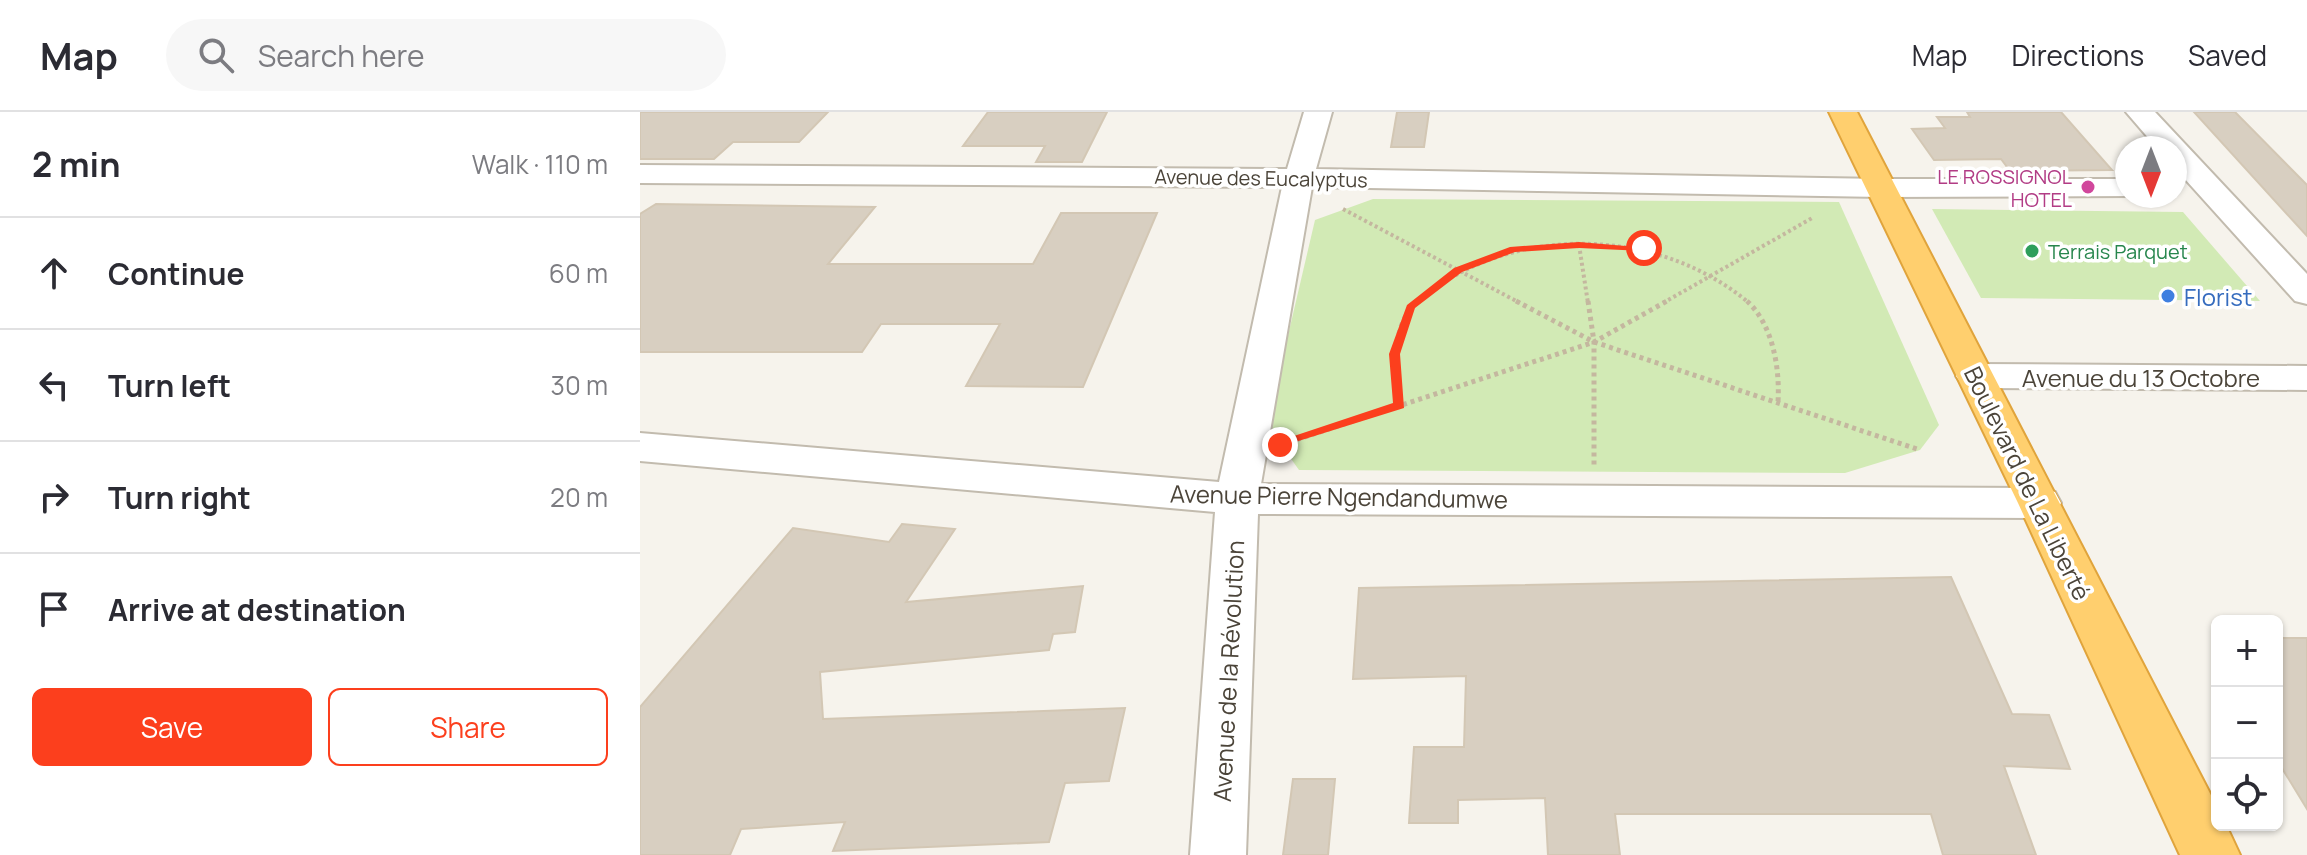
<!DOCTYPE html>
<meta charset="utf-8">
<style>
:root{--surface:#fff;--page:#f7f7f7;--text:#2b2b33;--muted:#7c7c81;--line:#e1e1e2;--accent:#fc3f1d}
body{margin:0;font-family:Manrope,sans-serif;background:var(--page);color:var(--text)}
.controls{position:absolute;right:24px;bottom:24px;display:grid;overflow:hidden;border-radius:12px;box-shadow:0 2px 6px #0004}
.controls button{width:72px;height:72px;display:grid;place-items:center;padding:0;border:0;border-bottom:2px solid var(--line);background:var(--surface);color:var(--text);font:40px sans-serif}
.compass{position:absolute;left:1475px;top:24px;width:72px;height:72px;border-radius:50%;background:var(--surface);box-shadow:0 2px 6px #0004;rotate:180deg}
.stop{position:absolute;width:24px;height:24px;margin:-18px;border:6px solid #fc3f1d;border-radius:50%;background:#fff}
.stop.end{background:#fc3f1d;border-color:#fff;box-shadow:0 2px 8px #0008}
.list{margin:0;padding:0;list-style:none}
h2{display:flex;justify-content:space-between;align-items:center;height:104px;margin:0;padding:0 32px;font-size:34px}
h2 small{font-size:26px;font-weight:400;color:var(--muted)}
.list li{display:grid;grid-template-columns:52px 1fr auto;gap:24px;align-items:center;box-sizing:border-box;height:112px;padding:0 32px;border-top:2px solid var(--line)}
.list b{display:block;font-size:30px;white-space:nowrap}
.list em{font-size:26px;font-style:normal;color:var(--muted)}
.actions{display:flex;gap:16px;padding:24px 32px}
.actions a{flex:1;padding:18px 0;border:2px solid var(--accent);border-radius:12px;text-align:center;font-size:28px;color:var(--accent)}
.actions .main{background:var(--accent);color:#fff}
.icon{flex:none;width:44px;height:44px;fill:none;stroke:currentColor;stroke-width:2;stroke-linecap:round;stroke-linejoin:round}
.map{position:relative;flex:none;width:1667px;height:743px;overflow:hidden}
header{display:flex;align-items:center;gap:48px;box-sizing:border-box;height:112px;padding:0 40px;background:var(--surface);border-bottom:2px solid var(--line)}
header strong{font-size:38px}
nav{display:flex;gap:44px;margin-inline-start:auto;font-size:28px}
.search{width:560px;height:72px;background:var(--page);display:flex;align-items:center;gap:20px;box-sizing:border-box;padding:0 28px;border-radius:44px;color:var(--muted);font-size:30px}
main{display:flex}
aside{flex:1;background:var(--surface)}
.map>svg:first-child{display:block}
.green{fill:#d2eab5}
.building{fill:#d8cfc1;stroke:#d3c7b4;stroke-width:2}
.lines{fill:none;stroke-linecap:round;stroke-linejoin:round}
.minor-casing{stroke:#c2bbae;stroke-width:4}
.highway-casing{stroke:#e0a43c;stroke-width:4}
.path-far1{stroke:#c4b79f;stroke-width:4;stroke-dasharray:3 3;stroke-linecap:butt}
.path{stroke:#c4b79f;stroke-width:5;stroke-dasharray:4 4;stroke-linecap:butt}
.minor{fill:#fff;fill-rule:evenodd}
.highway{fill:#ffcf6e;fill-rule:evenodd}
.route{fill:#fc3f1d}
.hotel-dot{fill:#d1479c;stroke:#fff;stroke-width:3}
.leisure-dot{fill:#2e9e5b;stroke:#fff;stroke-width:3}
.shop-dot{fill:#3f7fe0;stroke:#fff;stroke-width:3}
.labels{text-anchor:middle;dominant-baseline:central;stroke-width:7;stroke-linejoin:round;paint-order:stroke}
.far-hotel-label{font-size:20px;fill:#b23c85;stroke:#fff;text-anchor:end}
.far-street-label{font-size:20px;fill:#4b4439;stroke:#fff}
.far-leisure-label{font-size:20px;fill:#27864d;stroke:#fff;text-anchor:start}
.shop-label{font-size:24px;fill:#366cbe;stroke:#fff;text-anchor:start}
.street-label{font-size:24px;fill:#4b4439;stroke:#fff}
</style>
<header>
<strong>Map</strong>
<div class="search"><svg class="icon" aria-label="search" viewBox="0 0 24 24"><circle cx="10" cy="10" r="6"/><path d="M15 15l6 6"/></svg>Search here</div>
<nav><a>Map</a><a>Directions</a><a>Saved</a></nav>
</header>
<main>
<aside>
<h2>2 min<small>Walk · 110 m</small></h2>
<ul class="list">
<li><svg class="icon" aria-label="ahead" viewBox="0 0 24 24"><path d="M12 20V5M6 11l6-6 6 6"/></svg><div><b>Continue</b></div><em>60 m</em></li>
<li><svg class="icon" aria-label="left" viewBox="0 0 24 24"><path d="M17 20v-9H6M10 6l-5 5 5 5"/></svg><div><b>Turn left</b></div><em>30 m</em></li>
<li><svg class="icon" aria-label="right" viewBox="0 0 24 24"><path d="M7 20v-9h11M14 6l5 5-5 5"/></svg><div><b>Turn right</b></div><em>20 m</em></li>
<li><svg class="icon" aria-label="arrive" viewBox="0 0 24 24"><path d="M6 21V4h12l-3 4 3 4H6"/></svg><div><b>Arrive at destination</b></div></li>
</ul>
<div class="actions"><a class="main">Save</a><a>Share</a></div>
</aside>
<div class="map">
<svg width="1667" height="743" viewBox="0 0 1667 743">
<rect width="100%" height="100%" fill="#f6f3ec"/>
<g class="green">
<polygon points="733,87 1199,90 1299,313 1280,338 1205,361 659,358 627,313 675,108"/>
<polygon points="1292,97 1543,100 1620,189 1341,186"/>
</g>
<g class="building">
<polygon points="0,0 188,0 159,30 93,30 74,47 0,47"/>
<polygon points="348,0 467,0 442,50 396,50 405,34 323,34"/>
<polygon points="757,0 789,0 784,35 751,35"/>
<polygon points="1327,0 1421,0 1472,58 1370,59 1361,47 1294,48 1272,17 1305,16 1297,5 1330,5"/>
<polygon points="1554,0 1595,0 1667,73 1667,124"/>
<polygon points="16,92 235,95 188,152 393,152 421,101 517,101 443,275 326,274 360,212 241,212 222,240 0,240 0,102"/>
<polygon points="262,412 315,417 266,490 443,474 435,520 413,522 409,538 180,560 183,607 485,596 469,669 425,671 409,730 193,739 205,710 101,717 90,743 0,743 0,595 153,416 249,430"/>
<polygon points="1311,465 1372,602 1409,603 1430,657 1364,654 1396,743 1303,743 1291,702 975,702 980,743 908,743 905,686 818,688 818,711 769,711 774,635 824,635 826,564 713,567 719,476"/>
<polygon points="1637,526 1667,526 1667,697 1637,648"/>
<polygon points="653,667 695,667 688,743 643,743"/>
</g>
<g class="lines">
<g class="minor-casing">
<g id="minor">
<polygon points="664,0 692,0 676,57 1242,67 1487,67 1487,84 1491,84 1242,85 672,75 621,372 1400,376 1415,380 1421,391 1415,402 1400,406 618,402 606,743 550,743 575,400 0,349 0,321 579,370 642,75 0,71 0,53 647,57"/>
<polygon points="1486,0 1515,0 1667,162 1667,192 1655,189 1535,56 1535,36 1517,36"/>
<polygon points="1335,252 1667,254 1667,278 1335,276 1322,272 1316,264 1322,256"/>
</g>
</g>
<g class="highway-casing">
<polygon id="highway" points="1189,0 1217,0 1577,695 1577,713 1586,713 1600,743 1540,743 1378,391"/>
</g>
<g class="path-far1">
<polyline points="703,97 880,191"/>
<polyline points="939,133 948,191"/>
<path d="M776,191C867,111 1017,113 1109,191"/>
<polyline points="1023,191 1174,105"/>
</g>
<g class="path">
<polyline points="876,189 954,230 1280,338"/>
<polyline points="948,189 954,230 954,355"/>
<path d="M1107,189C1133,213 1140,256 1138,290"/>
<path d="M759,294C756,259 749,214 778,189"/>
<polyline points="649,330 954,230 1027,189"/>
</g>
<use href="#minor" class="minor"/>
<use href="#highway" class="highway"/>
</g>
<polygon class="route" points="939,130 1009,136 1004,139 939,136 875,140 822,160 775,196 760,242 764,296 636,336 636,330 753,291 749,242 767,193 814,156 870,135"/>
<circle class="hotel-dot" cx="1448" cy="75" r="8"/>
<circle class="leisure-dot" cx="1392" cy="139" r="8"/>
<circle class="shop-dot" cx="1528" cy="184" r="8"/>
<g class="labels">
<g class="far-hotel-label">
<text x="1432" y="64">LE ROSSIGNOL<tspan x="1432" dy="23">HOTEL</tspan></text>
</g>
<g class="far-street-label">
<text transform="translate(621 66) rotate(1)">Avenue des Eucalyptus</text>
</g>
<g class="far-leisure-label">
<text x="1408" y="139">Terrais Parquet</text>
</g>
<g class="shop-label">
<text x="1544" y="184">Florist</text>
</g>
<g class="street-label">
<text x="1501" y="265">Avenue du 13 Octobre</text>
<text transform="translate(1388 371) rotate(64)">Boulevard de La Liberté</text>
<text transform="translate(699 384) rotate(1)">Avenue Pierre Ngendandumwe</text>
<text transform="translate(588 559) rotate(-87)">Avenue de la Révolution</text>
</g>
</g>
</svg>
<div class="controls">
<button>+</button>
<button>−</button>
<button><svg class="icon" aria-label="locate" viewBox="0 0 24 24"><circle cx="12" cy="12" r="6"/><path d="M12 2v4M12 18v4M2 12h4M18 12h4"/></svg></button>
</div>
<svg class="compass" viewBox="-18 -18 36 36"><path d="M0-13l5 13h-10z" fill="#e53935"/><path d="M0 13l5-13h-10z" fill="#7c7c81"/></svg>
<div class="stop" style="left:1004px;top:136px"></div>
<div class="stop end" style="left:640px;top:333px"></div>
</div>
</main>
